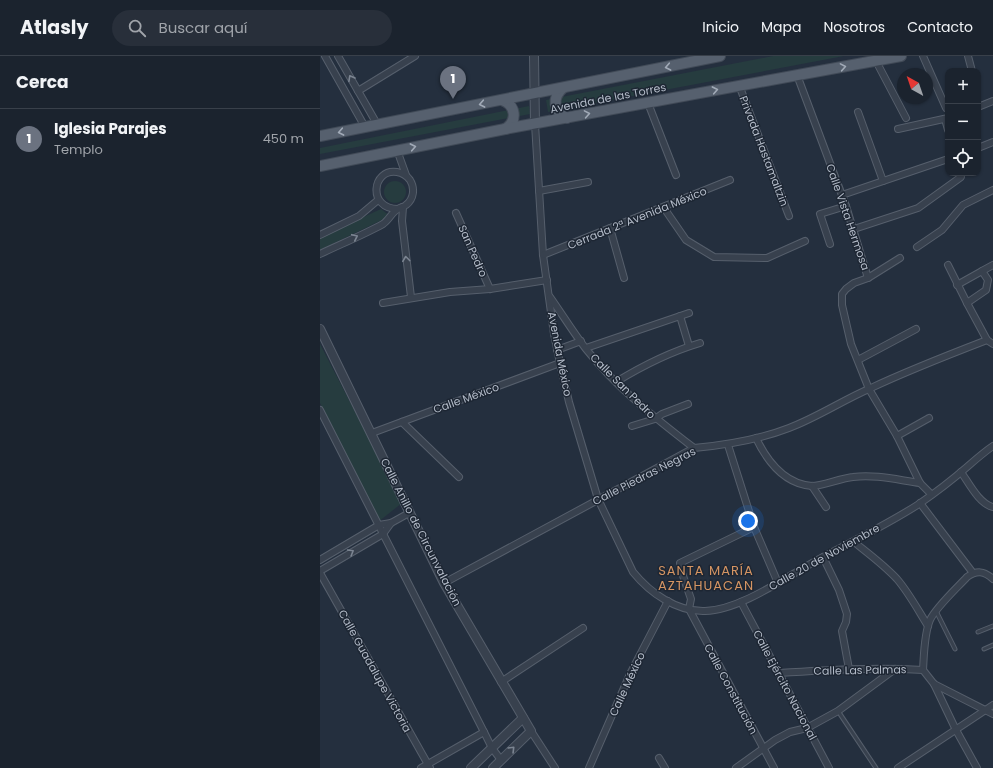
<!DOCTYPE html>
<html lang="es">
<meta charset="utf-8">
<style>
:root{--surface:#1b232e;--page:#282f3a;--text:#f1f3f6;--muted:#a0a4aa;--line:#39404a;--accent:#8ab4f8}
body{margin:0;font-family:Poppins,sans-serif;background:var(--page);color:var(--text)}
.controls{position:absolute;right:12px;top:12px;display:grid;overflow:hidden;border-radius:8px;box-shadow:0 1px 3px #0004}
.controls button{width:36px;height:36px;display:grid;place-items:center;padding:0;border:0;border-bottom:1px solid var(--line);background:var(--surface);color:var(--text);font:20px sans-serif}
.compass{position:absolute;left:577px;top:12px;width:36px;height:36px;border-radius:50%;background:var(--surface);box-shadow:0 1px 3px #0004;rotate:320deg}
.you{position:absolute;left:428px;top:465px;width:14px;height:14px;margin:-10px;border:3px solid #fff;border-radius:50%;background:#1a73e8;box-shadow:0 0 0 6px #1a73e833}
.badge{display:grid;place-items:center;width:26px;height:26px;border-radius:50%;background:var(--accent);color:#fff;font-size:13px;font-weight:700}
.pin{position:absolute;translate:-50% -33px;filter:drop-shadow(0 1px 2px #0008)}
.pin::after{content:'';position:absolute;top:21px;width:14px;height:12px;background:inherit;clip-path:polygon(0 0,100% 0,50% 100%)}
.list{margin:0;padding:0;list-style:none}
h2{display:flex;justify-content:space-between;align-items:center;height:52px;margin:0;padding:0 16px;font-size:17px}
h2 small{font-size:13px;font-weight:400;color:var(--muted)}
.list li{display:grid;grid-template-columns:26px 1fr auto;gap:12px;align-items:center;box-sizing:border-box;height:60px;padding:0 16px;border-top:1px solid var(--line)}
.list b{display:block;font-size:15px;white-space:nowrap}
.list p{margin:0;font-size:13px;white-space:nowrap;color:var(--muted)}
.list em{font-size:13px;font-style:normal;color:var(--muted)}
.icon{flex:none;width:22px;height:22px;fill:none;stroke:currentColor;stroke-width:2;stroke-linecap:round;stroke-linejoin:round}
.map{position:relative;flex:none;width:673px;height:712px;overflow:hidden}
header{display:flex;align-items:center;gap:24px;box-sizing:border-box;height:56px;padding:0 20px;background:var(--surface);border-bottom:1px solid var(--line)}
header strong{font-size:19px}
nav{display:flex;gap:22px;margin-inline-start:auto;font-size:14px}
.search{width:280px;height:36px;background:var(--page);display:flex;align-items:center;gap:10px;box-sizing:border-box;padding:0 14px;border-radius:22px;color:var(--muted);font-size:15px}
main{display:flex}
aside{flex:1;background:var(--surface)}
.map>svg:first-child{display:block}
.green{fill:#263c3f}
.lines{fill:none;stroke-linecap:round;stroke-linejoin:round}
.service-casing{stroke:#565f6c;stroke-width:5}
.minor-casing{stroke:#565f6c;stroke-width:8}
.tertiary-casing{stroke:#565f6c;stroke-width:10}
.primary-casing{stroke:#414a57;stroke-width:12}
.service{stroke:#38414e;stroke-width:3}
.minor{stroke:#38414e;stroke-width:6}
.tertiary{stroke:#38414e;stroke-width:8}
.primary{stroke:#56606e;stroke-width:10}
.oneway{stroke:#a1aab7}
.oneway2{stroke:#7c8592}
.labels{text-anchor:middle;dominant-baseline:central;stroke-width:3;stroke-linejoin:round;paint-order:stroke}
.street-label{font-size:11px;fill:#b4bcc9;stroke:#1d2633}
.quarter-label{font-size:13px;letter-spacing:1px;fill:#d59563;stroke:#1d2633}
</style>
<header>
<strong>Atlasly</strong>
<div class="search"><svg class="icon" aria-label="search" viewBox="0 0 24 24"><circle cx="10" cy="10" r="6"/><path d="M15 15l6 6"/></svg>Buscar aquí</div>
<nav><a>Inicio</a><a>Mapa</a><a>Nosotros</a><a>Contacto</a></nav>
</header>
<main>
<aside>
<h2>Cerca<small></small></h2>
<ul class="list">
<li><span class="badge" style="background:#6b7280">1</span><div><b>Iglesia Parajes</b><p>Templo</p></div><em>450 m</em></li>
</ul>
</aside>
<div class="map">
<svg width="673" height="712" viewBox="0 0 673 712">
<rect width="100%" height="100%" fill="#242f3e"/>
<g class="green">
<polygon points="453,0 524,0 228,56 226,44"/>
<polygon points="209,50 210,58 0,98 0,92"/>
<circle cx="75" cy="136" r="11"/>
<polygon points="61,153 70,160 0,194 0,181"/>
<polygon points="0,288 82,447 58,466 0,347"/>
</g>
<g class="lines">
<g class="service-casing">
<g id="service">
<polyline points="616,555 635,593"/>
<polyline points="658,576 673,570"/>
<polyline points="664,593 673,589"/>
<polyline points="518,655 556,712"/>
</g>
</g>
<g class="minor-casing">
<g id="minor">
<polyline points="5,0 45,71"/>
<polyline points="18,0 57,68"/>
<polyline points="603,0 626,52"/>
<polyline points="648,0 652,15"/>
<polyline points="556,5 586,62"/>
<polyline points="477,19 526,150 548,222"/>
<polyline points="419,29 469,160"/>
<polyline points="38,35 95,0"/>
<polyline points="328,47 356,119"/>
<polyline points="658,51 673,45"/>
<polyline points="538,56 563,125"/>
<polyline points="625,63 628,74"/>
<path d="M215,68L223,199L234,278L240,307L249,346L278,443L313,516C330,537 357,556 385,555C422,554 470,518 503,501C535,484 568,468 599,448C615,437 632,424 647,411C655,404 664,396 673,390"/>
<polyline points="578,73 628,62"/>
<polyline points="658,92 673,86"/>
<polyline points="77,94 86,119"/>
<polyline points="219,135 268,126"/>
<polyline points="522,139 628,103"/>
<polyline points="83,151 82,165 91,241"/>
<polyline points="344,152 366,184 394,201 447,202 485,185"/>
<polyline points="136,157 170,233"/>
<polyline points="290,172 304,222"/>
<polyline points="534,173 598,152 641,121 640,117"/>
<polyline points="0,179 39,160 58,144"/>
<polyline points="510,188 500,158 526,150"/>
<polyline points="597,191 622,174 643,149 673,134"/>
<path d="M0,198C21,188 43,179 63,168C69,164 72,156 78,153C81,151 84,151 86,149C94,143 95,132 90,124C87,120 83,117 77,116C52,112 47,153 78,153"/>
<polyline points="223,199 410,124"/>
<polyline points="580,202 548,222 534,227 526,233 522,238 522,249 531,288 549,333 577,380 600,427 611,438"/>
<polyline points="628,209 647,247 667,284 673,288"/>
<polyline points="637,229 662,215"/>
<path d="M230,241C242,258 253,276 266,293C297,332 335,362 374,392"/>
<polyline points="63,247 130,236 170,233 227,224"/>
<polyline points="647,247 666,234 668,224 662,215 673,209"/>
<polyline points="360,260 369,290"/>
<polyline points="266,292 369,257"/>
<polyline points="237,294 261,285"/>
<polyline points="538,304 596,273"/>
<path d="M296,326C322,310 350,296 380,287"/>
<polyline points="0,354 164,676 172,692 181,704"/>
<polyline points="82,366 139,421"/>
<polyline points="312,370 335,363 342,358 368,348"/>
<polyline points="52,377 240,307"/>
<polyline points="577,380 609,362"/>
<path d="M436,382C447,405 465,428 492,430C501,430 522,422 533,421C555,418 578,424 600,427"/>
<polyline points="408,389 434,471 458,527"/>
<path d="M641,416C649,427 659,448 673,451"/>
<polyline points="492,430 506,451"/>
<polyline points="600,447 653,517"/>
<path d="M534,486C549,498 564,509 577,523C589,537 598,554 608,570"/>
<polyline points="503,501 519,534 527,558 526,566 522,575 529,613"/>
<polyline points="0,504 59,469 71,467 89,457"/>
<polyline points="0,515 63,478 71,467"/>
<polyline points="0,517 110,712"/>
<path d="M124,527L374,392C406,389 438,384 469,372C498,361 523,344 551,332C589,314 628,299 667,284"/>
<polyline points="421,546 509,712"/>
<polyline points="369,553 454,712"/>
<polyline points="369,553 371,543 361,514 360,507 434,471"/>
<path d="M603,614C604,599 604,578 610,564C616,551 637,532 647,521C657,514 664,515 673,523"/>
<path d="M459,617C507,614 555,611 603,614L614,628L673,658"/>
<polyline points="181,626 263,572"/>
<polyline points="614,628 636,674 657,712"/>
<polyline points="211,675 235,712"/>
<polyline points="339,702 345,712"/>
<polyline points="101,712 164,676"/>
<polyline points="269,712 310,618 348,545"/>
<polyline points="416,712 455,684 470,676 487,672 518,655 575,613"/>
<polyline points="578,712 673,649"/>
</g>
</g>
<g class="tertiary-casing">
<g id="tertiary">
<polyline points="214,0 215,68"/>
<polyline points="0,273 124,527 211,675 173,712"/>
<polyline points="151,712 203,662"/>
</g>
</g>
<g class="primary-casing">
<g id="primary">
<path d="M243,32C232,41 233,56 247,62"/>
<path d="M182,44C196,49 198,65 185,73"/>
<polyline points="0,80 400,0"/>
<polyline points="0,110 185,73 581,0"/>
</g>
</g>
<use href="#service" class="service"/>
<use href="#minor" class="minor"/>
<use href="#tertiary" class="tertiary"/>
<use href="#primary" class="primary"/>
</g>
<defs><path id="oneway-chevron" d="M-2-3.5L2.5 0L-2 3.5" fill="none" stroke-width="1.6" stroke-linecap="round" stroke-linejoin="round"/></defs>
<g class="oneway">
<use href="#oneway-chevron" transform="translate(348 11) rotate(169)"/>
<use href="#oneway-chevron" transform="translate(523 11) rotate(-10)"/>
<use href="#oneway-chevron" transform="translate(395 34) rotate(-11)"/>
<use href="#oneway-chevron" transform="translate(162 48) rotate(169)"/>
<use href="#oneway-chevron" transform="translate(267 58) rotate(-10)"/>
<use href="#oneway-chevron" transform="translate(21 76) rotate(169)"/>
<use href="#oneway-chevron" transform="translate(93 91) rotate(-11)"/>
</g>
<g class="oneway2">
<use href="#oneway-chevron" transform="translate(31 22) rotate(-119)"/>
<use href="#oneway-chevron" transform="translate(35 181) rotate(-25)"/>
<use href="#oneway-chevron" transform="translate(86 203) rotate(-97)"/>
<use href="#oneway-chevron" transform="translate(31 496) rotate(-31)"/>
<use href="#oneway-chevron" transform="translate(192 693) rotate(-45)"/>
</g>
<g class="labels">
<g class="street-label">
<text transform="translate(288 42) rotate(-11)">Avenida de las Torres</text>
<text transform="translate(444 95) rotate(69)">Privada Hastamaltzin</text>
<text transform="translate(528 161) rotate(71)">Calle Vista Hermosa</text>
<text transform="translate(317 162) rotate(-22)">Cerrada 2ª Avenida México</text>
<text transform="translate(153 195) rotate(66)">San Pedro</text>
<text transform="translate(240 298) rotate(79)">Avenida México</text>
<text transform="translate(303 330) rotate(45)">Calle San Pedro</text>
<text transform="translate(146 342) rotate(-20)">Calle México</text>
<text transform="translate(324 420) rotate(-27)">Calle Piedras Negras</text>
<text transform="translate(101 476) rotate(63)">Calle Anillo de Circunvalación</text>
<text transform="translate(504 501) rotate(-29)">Calle 20 de Noviembre</text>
<text transform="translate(540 614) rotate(-1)">Calle Las Palmas</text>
<text transform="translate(55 615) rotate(61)">Calle Guadalupe Victoria</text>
<text transform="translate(307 628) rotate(-65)">Calle México</text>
<text transform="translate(465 629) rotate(62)">Calle Ejército Nacional</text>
<text transform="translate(411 633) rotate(62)">Calle Constitución</text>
</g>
<g class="quarter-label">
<text x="386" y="514">SANTA MARÍA<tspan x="386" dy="15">AZTAHUACAN</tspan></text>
</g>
</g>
</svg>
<div class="controls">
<button>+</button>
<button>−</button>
<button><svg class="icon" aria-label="locate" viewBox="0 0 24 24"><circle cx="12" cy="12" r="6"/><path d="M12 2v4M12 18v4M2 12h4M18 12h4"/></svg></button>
</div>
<svg class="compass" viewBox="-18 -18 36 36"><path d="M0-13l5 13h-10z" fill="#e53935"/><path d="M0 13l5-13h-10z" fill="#a0a4aa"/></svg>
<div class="you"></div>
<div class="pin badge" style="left:133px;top:43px;background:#6b7280">1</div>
</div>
</main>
